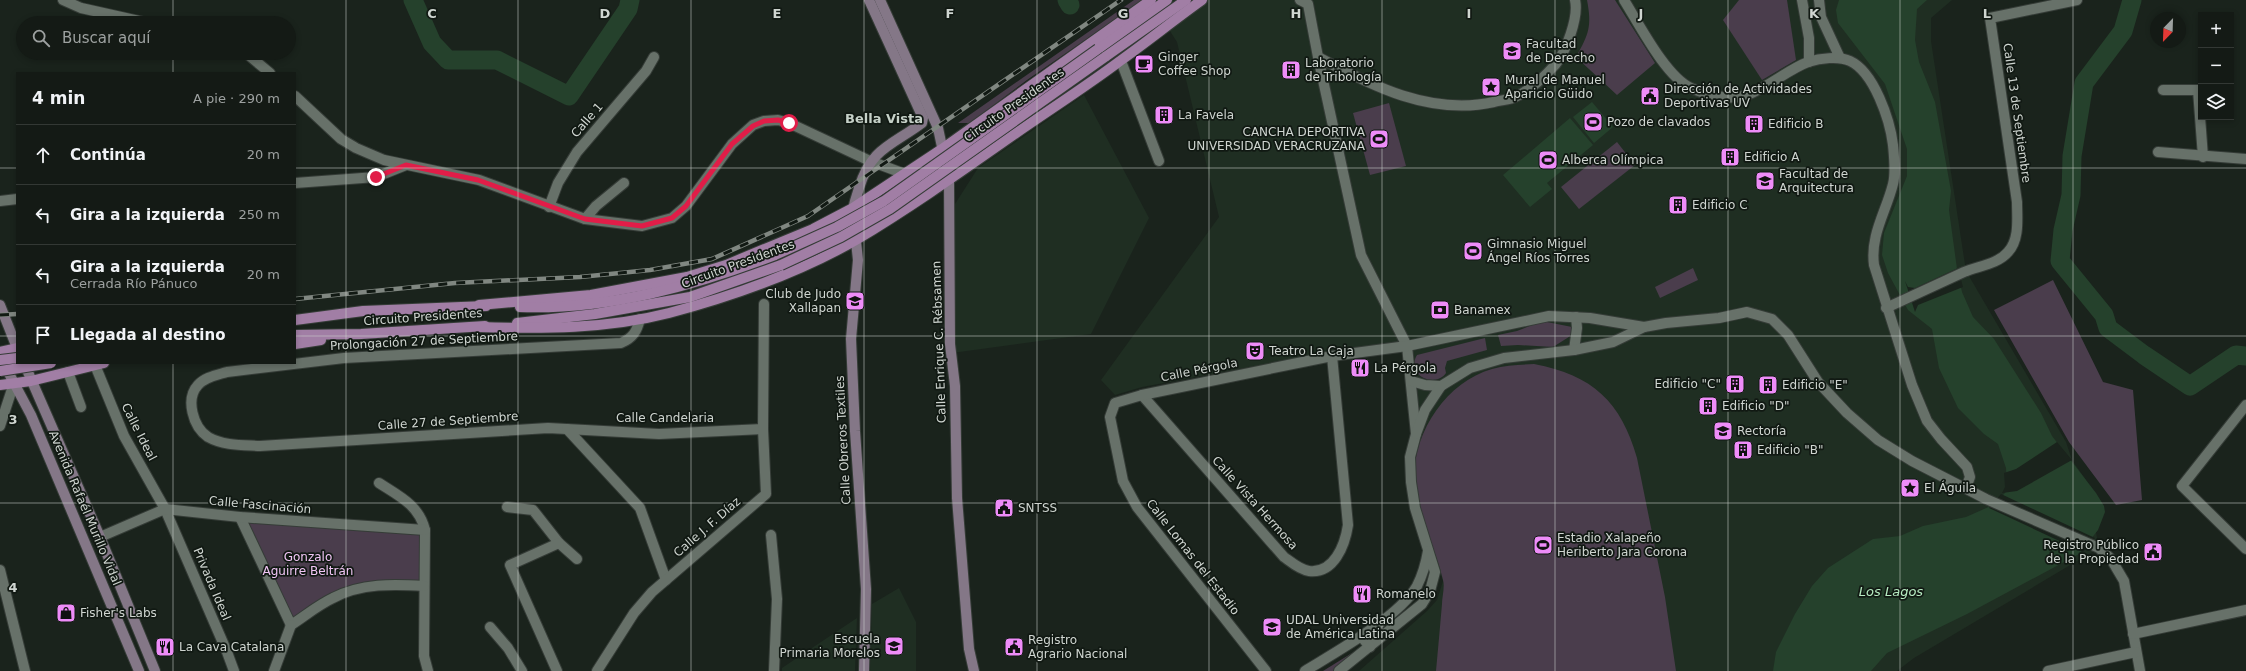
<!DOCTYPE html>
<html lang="es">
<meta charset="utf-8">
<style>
:root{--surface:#141a15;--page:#1d231e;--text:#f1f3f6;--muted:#9da1a0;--line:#333834}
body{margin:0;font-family:"DejaVu Sans",sans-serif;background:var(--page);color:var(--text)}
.controls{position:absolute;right:12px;top:12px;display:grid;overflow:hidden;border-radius:0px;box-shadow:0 2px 6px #0003}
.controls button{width:36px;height:36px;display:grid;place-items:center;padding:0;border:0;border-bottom:1px solid var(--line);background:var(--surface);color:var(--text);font:20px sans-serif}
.compass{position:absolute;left:2150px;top:12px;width:36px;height:36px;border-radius:50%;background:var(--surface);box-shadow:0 2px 6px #0003;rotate:203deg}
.stop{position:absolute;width:12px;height:12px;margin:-9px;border:3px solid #e11d48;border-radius:50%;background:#fff}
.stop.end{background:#e11d48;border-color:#fff;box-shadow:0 1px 4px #0008}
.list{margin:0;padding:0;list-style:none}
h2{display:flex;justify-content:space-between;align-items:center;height:52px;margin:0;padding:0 16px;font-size:17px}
h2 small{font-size:13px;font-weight:400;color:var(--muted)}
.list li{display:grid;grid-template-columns:26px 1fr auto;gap:12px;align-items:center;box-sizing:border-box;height:60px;padding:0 16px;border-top:1px solid var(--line)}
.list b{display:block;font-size:15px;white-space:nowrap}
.list p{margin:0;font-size:13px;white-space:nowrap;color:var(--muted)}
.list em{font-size:13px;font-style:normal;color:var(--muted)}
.icon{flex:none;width:22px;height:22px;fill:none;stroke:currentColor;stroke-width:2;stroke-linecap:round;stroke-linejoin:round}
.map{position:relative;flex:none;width:2246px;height:671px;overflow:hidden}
.search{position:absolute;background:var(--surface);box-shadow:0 2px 6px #0003;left:16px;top:16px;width:280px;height:44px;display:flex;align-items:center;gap:10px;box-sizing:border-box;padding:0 14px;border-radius:22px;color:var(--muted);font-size:15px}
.panel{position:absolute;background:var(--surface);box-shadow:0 2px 6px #0003;left:16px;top:72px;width:280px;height:292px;border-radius:0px}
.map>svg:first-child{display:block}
.built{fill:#1f2e22}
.green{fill:#4a3d4c}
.water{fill:#25412c}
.pier{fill:#1a231c}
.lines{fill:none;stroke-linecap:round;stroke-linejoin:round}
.river{stroke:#25412c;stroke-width:19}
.minor-casing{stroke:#353c37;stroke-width:12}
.tertiary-casing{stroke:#353c37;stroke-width:12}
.secondary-casing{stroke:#353c37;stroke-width:12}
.primary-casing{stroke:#353c37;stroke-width:12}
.minor{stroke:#677169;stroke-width:10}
.tertiary{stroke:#677169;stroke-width:10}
.secondary{stroke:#847787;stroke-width:10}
.primary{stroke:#a17ea5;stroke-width:10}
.rail-casing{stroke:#808781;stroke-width:4.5}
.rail{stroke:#111913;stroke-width:3;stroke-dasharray:9;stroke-linecap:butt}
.primary-bridge-casing{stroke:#353c37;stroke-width:12;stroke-linecap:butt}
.primary-bridge{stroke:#a17ea5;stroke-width:10}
.route{stroke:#e11d48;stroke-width:5}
.grid{fill:none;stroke:#cfd5d0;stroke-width:1;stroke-opacity:0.55}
.labels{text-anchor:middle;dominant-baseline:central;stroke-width:3.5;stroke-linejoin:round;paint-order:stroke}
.poi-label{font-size:12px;fill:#cfd5d0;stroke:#111913;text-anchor:start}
.street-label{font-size:12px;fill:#cfd5d0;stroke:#111913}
.park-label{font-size:12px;fill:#f0c5f4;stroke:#111913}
.neighbourhood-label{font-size:13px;font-weight:bold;fill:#c6d1c8;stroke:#111913}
.water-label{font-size:13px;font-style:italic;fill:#b7ecc2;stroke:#111913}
.grid-label{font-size:13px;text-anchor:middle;font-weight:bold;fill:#cfd5d0;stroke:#111913;stroke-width:3.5;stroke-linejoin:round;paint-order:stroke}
</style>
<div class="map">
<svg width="2246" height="671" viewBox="0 0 2246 671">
<rect width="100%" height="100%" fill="#1a231c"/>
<g class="built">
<polygon points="1150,0 1952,0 1931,18 1931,41 1966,271 2066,442 2072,460 2086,480 2099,548 1914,658 1897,671 1359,671 1427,611 1437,600 1443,581 1418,508 1415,467 1418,445 1407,346 1320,354 1142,387 1115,395 1101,380 1219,217 1177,42"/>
<polygon points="1084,95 1149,218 1091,334 952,353 952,271 955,204 978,168"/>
<polygon points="899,588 916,622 916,671 870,671 872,604"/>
<polygon points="857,618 855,671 782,671 782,668"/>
</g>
<g class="green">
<polygon points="1134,0 1143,0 1027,80 970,123 958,123"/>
<path d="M1587,0H1615L1655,63L1617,95L1576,57C1589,34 1592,26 1587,0Z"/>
<polygon points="1739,0 1787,0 1796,60 1762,80 1723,20"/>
<polygon points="1389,103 1406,166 1370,175 1353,113"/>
<polygon points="1617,142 1635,165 1579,209 1561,187"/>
<polygon points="1693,268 1698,280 1660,298 1655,287"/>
<polygon points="2053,280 2103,382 2133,390 2142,500 2116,505 2069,442 1994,310"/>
<polygon points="1542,321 1572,327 1572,335 1553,347 1518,345 1501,346 1498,335 1517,331"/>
<path d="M1485,338L1487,350L1447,361L1445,368L1446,373C1435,389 1405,375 1417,355Z"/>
<path d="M1534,364C1593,375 1621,402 1637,458L1665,597L1676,671H1436C1438,649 1440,627 1442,604C1442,597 1445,587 1443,580C1436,549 1420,522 1415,490C1408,440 1443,383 1492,369C1506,365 1520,365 1534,364Z"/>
<polygon points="240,517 425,530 424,586 362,588 291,625"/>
<polygon points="1352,653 1337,671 1323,671"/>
</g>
<g class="water">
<polygon points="1839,0 1927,0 1917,9 1915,40 1919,62 1935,102 1951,191 1949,210 1957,269 1962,292 1973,317 1994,339 2041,413 2052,436 2096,493 2104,506 2105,512 2098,530 2079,554 1967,614 1887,653 1871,671 1773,671 1776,652 1795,614 1812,586 1828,568 1873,539 1900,536 1923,526 1966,517 1993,505 2005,493 2007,487 2006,468 1998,444 1984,434 1958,408 1939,368 1932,329 1908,310 1888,273 1882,255 1884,233 1907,176 1907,149 1885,84 1838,23 1836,10"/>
<polygon points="1592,102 1613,127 1594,143 1573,117"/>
<polygon points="1570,118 1593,145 1547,183 1552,189 1530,207 1503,175"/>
</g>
<g class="pier">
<polygon points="1958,268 1963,287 1918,305 1915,312 1905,281 1908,287 1915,288"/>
<polygon points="2057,442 2072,460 2017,491 2002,493 2005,487 2004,473 2016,469"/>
<polygon points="2001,494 2095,538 2083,552 1989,508"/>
</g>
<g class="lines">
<g class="river">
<polyline points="413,0 432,43 448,60 497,60 569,96 628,9 630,0"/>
<polyline points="1067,0 1070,5"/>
<polyline points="2132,0 2123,31 2084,83 2072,156 2071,195 2063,230 2060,261 2104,315 2108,328 2144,355 2190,386 2236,355 2246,356"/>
</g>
<g class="minor-casing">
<g id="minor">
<polyline points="63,0 81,8 148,23"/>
<polyline points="1300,0 1308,4 1318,57 1361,255 1407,346 1416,434 1410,457 1411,482 1415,508 1435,572 1430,591 1422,604 1339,671"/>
<path d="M1624,0C1639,24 1666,77 1691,88C1706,95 1732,101 1747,95C1769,87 1787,70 1808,62C1820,58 1839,56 1850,61C1874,72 1890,120 1893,145C1894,156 1896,173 1893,184C1886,212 1870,235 1874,265L1912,385L1927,421L1941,439L1967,467L1970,477L1966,488"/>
<polyline points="1802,0 1809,38 1809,62"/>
<polyline points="1819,0 1821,17 1840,58"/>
<polyline points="246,53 270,73"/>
<path d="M1318,57C1372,86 1431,116 1494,102C1501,100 1511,100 1517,96C1531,90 1545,76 1555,65C1566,52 1579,17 1575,0"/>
<polyline points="1121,61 1159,161"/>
<polyline points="2163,90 2198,90 2203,157"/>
<polyline points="295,96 341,139 356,148 384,160 479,180 585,219 642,226 672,218 686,206 732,144 753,125 764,121 778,120 789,123 870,161"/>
<polyline points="2158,152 2246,159"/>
<polyline points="295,183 376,177 406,165"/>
<polyline points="0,201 17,199"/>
<polyline points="549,207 558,183 577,152 646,71 654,57"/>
<polyline points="585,219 596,206 624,183"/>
<path d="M1886,308C1912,296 1938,284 1964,272C1978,266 1998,264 2008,252C2020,239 2017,218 2017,202L1990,18L2077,0"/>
<path d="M640,319C637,331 633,338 621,343L344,358L227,372C217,375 205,377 198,385C185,399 193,427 208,437C224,446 243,445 260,446L548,428L659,434L763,429"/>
<polyline points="1574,350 1577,328 1576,317"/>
<polyline points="95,365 124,436 165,509 227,652 234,671"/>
<polyline points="68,372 81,407"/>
<polyline points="1411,381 1425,385 1441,386"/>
<path d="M1142,395L1284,557C1291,562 1300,570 1309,571C1334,574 1345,545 1348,525L1332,356"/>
<polyline points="2246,405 2182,486 2246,549"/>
<polyline points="0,426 14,383"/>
<polyline points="567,429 640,508 666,580"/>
<polyline points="1416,434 1425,410 1441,386 1470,368 1504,358 1574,350 1613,342 1644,327 1666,323 1719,318 1747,312 1772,319 1788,335 1818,382 1847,413 1878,440 1912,461 1986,499 2099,548 2111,559 2124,581 2140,671"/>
<path d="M379,483C399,496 419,505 425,530L424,656L428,671"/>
<polyline points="507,507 533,510 559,543 577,559"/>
<polyline points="240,517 291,625"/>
<polyline points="771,535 777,599 774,671"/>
<polyline points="100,537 165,509 240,517 425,530"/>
<polyline points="0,570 25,671"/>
<path d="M291,625C305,616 318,605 333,598C361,583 394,584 424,586"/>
<polyline points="490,627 508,648 522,671"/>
<polyline points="2133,634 2246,610"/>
<polyline points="274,671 291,625"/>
<polyline points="557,671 510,565 559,543"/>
<polyline points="597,671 634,613 652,592 766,494 763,429 764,304"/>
<polyline points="1266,671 1137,507 1123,481 1110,417 1115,403 1142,395 1332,356 1407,346 1549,316 1590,318 1644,327"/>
<path d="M1305,671C1336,652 1399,617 1417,586C1423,574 1426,563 1428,551"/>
<polyline points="2048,671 2136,652"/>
</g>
</g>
<g class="tertiary-casing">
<g id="tertiary">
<polyline points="870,161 905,174"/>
<polyline points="1361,636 1370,647"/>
</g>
</g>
<g class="secondary-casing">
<g id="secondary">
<polyline points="880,0 938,128 949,180 950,344 955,386 957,498 969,649 974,671"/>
<path d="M853,212C853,204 857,196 859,188C871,148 891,146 922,123L923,118L869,0"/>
<polyline points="855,232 858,260 851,339 855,431 866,589 864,671"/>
<polyline points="0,305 17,348"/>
<polyline points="24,363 100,537 155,671"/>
<polyline points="4,364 31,415 139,671"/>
</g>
</g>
<g class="primary-casing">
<g id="primary">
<polyline points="1098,49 1167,0"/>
<polyline points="1105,57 1186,0"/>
<polyline points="479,305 591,295 687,277 726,265 813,229 853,208 942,149 1151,0"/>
<path d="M520,307C607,310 694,286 775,255"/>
<polyline points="295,320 363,311 486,306"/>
<polyline points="517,323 595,314 690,297 781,265"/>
<path d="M479,327C542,329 607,329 669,313C733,296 798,273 856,240C908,209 959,173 1009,138C1046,112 1084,88 1120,61C1148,41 1174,20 1202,0"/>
<polyline points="295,335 361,334 485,326"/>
<polyline points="295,344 321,340"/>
<polyline points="0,352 17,348"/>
<polyline points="0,385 31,381 104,363"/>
</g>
</g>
<use href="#minor" class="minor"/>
<use href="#tertiary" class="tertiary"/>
<use href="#secondary" class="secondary"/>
<use href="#primary" class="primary"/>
<g class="rail-casing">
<g id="rail">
<polyline points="295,299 455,283 580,277 650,270 712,259 808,216 1121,0"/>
<polyline points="0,315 17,314"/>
</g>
</g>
<use href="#rail" class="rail"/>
<g class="primary-bridge-casing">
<g id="primary-bridge">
<polyline points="775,255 837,227 884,201 1098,49"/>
<polyline points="781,265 841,237 890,209 1105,57"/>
<polyline points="0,360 17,358"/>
<polyline points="0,371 51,363"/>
</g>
</g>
<use href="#primary-bridge" class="primary-bridge"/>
</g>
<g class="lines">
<polyline class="route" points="376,177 406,165 478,180 585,219 642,226 672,218 686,206 732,144 753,126 764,121 778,120 789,123"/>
</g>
<path class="grid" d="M173,0V23M346,0V671M518,0V671M691,0V671M864,0V671M1037,0V671M1209,0V671M1382,0V671M1555,0V671M1728,0V671M1900,0V671M2073,0V671M173,53V73M0,168H17M295,168H2246M0,336H17M295,336H2246M173,363V671M0,503H2246"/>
<defs>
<g id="university-square" transform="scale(1)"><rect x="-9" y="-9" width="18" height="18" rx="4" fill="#ee8cf8" stroke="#111913"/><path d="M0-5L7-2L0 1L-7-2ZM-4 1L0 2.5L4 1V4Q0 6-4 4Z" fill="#111"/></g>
<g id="cafe-square" transform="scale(1)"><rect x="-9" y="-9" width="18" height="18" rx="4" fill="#ee8cf8" stroke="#111913"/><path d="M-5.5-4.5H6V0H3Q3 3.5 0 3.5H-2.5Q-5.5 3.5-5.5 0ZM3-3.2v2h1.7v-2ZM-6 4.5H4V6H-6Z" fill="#111"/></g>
<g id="building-square" transform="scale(1)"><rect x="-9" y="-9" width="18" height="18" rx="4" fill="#ee8cf8" stroke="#111913"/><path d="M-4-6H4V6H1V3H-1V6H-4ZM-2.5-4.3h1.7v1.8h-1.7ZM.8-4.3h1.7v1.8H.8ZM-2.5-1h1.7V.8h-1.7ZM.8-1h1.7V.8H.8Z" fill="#111"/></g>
<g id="sight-square" transform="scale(1)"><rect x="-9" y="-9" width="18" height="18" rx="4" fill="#ee8cf8" stroke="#111913"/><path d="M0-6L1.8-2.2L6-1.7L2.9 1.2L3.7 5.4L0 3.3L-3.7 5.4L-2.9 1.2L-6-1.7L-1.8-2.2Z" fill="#111"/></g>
<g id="civic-square" transform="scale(1)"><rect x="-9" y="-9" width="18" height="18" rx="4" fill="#ee8cf8" stroke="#111913"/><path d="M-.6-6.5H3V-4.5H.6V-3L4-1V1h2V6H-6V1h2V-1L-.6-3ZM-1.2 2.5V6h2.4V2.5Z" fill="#111"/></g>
<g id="stadium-square" transform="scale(1)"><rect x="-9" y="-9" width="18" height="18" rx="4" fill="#ee8cf8" stroke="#111913"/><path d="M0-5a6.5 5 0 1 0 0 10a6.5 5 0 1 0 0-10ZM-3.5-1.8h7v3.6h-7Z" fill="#111"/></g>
<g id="school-square" transform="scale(1)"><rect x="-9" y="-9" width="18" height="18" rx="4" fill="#ee8cf8" stroke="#111913"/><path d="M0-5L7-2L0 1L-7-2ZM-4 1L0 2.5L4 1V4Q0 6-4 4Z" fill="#111"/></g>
<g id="bank-square" transform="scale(1)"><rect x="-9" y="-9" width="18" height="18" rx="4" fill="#ee8cf8" stroke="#111913"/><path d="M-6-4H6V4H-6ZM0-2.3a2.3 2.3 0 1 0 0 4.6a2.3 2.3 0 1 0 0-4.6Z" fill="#111"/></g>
<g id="theatre-square" transform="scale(1)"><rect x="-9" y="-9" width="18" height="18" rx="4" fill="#ee8cf8" stroke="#111913"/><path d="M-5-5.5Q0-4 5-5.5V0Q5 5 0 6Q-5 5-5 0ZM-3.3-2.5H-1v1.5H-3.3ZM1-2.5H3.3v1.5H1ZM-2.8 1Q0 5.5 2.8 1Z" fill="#111"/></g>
<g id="restaurant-square" transform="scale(1)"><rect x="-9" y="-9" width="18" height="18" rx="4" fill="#ee8cf8" stroke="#111913"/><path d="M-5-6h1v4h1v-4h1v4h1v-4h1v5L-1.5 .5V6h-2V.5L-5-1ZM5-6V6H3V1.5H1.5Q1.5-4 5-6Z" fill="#111"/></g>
<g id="shop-square" transform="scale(1)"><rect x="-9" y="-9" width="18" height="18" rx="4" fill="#ee8cf8" stroke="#111913"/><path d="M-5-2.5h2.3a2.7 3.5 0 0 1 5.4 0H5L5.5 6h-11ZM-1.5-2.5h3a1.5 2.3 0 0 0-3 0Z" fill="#111"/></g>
</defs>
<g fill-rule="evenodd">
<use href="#university-square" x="1512" y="51"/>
<use href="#cafe-square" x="1144" y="64"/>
<use href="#building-square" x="1291" y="70"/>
<use href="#sight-square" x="1491" y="87"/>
<use href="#civic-square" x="1650" y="96"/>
<use href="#building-square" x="1164" y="115"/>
<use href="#stadium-square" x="1593" y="122"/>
<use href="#building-square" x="1754" y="124"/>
<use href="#stadium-square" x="1379" y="139"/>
<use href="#building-square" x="1730" y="157"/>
<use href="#stadium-square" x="1548" y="160"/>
<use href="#university-square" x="1765" y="181"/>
<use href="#building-square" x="1678" y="205"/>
<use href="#stadium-square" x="1473" y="251"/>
<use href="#school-square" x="855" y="301"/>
<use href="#bank-square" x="1440" y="310"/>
<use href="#theatre-square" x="1255" y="351"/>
<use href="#restaurant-square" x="1360" y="368"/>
<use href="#building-square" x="1735" y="384"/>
<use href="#building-square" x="1768" y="385"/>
<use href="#building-square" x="1708" y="406"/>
<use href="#university-square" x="1723" y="431"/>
<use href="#building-square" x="1743" y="450"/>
<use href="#sight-square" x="1910" y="488"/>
<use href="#civic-square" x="1004" y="508"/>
<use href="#stadium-square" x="1543" y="545"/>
<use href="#civic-square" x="2153" y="552"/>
<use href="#restaurant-square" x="1362" y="594"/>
<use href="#shop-square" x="66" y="613"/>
<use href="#university-square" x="1272" y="627"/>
<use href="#school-square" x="894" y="646"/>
<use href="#restaurant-square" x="165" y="647"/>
<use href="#civic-square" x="1014" y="647"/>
</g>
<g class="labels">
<g class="poi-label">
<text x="1526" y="44">Facultad<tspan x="1526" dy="14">de Derecho</tspan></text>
<text x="1158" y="57">Ginger<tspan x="1158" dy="14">Coffee Shop</tspan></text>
<text x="1305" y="63">Laboratorio<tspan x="1305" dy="14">de Tribología</tspan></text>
<text x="1505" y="80">Mural de Manuel<tspan x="1505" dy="14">Aparicio Güido</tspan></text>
<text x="1664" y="89">Dirección de Actividades<tspan x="1664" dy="14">Deportivas UV</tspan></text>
<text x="1178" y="115">La Favela</text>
<text x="1607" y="122">Pozo de clavados</text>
<text x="1768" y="124">Edificio B</text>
<text x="1365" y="132" text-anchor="end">CANCHA DEPORTIVA<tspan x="1365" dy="14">UNIVERSIDAD VERACRUZANA</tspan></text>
<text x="1744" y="157">Edificio A</text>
<text x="1562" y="160">Alberca Olímpica</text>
<text x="1779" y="174">Facultad de<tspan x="1779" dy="14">Arquitectura</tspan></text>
<text x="1692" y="205">Edificio C</text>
<text x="1487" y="244">Gimnasio Miguel<tspan x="1487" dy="14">Ángel Ríos Torres</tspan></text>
<text x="841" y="294" text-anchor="end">Club de Judo<tspan x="841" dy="14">Xallapan</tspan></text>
<text x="1454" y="310">Banamex</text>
<text x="1269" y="351">Teatro La Caja</text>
<text x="1374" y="368">La Pérgola</text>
<text x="1721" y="384" text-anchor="end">Edificio "C"</text>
<text x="1782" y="385">Edificio "E"</text>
<text x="1722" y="406">Edificio "D"</text>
<text x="1737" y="431">Rectoría</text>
<text x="1757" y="450">Edificio "B"</text>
<text x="1924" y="488">El Águila</text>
<text x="1018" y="508">SNTSS</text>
<text x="1557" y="538">Estadio Xalapeño<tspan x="1557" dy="14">Heriberto Jara Corona</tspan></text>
<text x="2139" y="545" text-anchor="end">Registro Público<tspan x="2139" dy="14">de la Propiedad</tspan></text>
<text x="1376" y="594">Romanelo</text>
<text x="80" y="613">Fisher's Labs</text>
<text x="1286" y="620">UDAL Universidad<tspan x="1286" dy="14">de América Latina</tspan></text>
<text x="880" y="639" text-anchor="end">Escuela<tspan x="880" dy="14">Primaria Morelos</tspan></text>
<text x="1028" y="640">Registro<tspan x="1028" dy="14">Agrario Nacional</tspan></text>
<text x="179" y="647">La Cava Catalana</text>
</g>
<g class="street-label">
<text transform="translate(1014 105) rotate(-35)">Circuito Presidentes</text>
<text transform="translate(2017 113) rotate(82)">Calle 13 de Septiembre</text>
<text transform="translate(587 120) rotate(-49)">Calle 1</text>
<text transform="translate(738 264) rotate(-20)">Circuito Presidentes</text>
<text transform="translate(423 317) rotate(-4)">Circuito Presidentes</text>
<text transform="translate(424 341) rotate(-3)">Prolongación 27 de Septiembre</text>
<text transform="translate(939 342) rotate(-92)">Calle Enrique C. Rébsamen</text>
<text transform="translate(1199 370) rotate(-11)">Calle Pérgola</text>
<text x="665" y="418">Calle Candelaria</text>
<text transform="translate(448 421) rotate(-4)">Calle 27 de Septiembre</text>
<text transform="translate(139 432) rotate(63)">Calle Ideal</text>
<text transform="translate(843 440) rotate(-93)">Calle Obreros Textiles</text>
<text transform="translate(1255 503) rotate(48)">Calle Vista Hermosa</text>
<text transform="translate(260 505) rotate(5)">Calle Fascinación</text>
<text transform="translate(85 508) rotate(67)">Avenida Rafaél Murillo Vidal</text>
<text transform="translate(707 527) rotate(-41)">Calle J. F. Díaz</text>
<text transform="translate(1193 557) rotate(52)">Calle Lomas del Estadio</text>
<text transform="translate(212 584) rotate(67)">Privada Ideal</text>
</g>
<g class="park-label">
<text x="308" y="557">Gonzalo<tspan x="308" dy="14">Aguirre Beltrán</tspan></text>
</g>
<g class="neighbourhood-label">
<text x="884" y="118">Bella Vista</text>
</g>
<g class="water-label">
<text x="1891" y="591">Los Lagos</text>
</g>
</g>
<g class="grid-label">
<text x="432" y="18">C</text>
<text x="605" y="18">D</text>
<text x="777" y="18">E</text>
<text x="950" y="18">F</text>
<text x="1123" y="18">G</text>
<text x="1296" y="18">H</text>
<text x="1469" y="18">I</text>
<text x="1641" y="18">J</text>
<text x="1814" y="18">K</text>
<text x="1987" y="18">L</text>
<text x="13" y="424">3</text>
<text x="13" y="592">4</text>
</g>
</svg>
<div class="controls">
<button>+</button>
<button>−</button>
<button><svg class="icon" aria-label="layers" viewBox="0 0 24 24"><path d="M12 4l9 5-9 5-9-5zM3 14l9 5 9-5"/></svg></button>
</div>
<svg class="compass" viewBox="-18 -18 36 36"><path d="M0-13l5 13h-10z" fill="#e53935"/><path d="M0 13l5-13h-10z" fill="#9da1a0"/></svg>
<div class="stop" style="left:789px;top:123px"></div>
<div class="stop end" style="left:376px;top:177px"></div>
<div class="search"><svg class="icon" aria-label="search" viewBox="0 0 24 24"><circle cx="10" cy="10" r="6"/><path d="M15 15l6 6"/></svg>Buscar aquí</div>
<section class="panel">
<h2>4 min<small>A pie · 290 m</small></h2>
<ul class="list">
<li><svg class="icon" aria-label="ahead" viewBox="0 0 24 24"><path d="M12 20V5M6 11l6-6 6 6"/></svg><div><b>Continúa</b></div><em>20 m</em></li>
<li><svg class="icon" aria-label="left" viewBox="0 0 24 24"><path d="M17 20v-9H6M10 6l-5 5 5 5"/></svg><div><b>Gira a la izquierda</b></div><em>250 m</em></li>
<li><svg class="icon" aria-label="left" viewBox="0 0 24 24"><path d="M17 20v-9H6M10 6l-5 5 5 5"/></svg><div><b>Gira a la izquierda</b><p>Cerrada Río Pánuco</p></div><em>20 m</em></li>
<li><svg class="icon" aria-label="arrive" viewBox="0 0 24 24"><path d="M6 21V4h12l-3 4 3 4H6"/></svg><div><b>Llegada al destino</b></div></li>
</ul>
</section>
</div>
